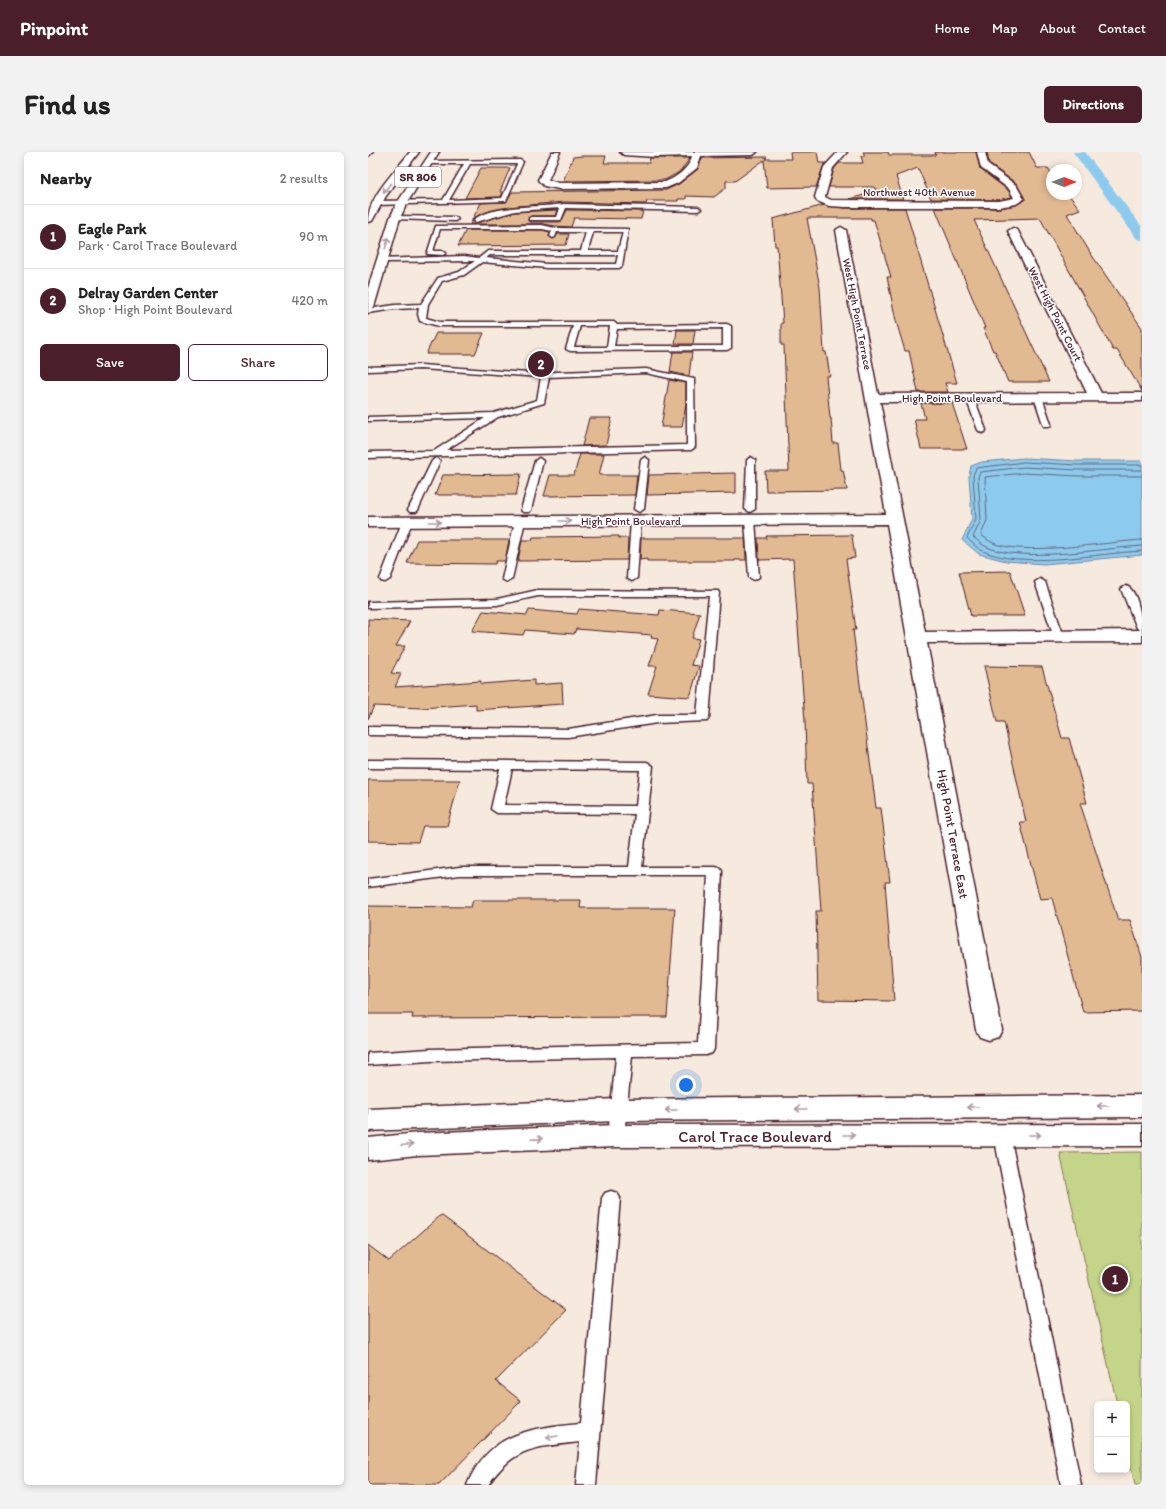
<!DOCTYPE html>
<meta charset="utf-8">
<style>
:root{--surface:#fff;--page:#f2f2f2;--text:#222;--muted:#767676;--line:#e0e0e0;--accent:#4a1f2b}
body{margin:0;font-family:Itim,sans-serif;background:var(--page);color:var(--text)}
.controls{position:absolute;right:12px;bottom:12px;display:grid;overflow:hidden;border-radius:6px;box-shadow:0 2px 6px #0003}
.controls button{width:36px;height:36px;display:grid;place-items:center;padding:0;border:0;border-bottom:1px solid var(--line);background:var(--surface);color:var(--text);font:20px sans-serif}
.compass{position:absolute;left:678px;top:12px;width:36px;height:36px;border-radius:50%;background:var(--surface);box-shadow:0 2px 6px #0003;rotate:90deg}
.you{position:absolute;left:318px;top:933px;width:14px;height:14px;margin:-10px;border:3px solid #fff;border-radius:50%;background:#1a73e8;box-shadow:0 0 0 6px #1a73e833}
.badge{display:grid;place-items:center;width:26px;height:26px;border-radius:50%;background:var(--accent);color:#fff;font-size:13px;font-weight:700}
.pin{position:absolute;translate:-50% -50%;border:2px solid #fff;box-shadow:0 1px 4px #0006}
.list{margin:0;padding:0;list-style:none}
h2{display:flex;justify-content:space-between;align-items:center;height:52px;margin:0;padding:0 16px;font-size:17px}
h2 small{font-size:13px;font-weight:400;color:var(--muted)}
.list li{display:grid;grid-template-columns:26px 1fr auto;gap:12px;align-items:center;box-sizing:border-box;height:64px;padding:0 16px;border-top:1px solid var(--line)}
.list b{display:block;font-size:15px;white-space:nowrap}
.list p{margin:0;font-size:13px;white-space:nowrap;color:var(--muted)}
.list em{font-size:13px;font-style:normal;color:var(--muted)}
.actions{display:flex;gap:8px;padding:12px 16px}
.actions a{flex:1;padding:9px 0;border:1px solid var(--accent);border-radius:6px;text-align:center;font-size:14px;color:var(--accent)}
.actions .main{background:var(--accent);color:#fff}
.map{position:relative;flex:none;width:774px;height:1333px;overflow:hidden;border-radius:6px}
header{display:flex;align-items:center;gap:24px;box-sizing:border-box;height:56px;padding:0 20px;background:var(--accent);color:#fff}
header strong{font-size:19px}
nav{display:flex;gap:22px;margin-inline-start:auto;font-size:14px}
.intro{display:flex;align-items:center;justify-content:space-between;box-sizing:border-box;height:96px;padding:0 24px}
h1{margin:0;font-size:28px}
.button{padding:10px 18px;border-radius:6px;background:var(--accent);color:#fff;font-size:14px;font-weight:700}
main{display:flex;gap:24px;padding:0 24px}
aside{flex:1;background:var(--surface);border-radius:6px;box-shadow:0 2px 6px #0003}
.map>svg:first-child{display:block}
.green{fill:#c4d488;stroke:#877a5a}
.water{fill:#8dcbee;stroke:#7286a0}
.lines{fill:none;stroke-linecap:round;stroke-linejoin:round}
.shore{stroke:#656479;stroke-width:1}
.canal{fill:#8dcbee;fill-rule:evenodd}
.building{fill:#e2ba92;stroke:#4a1f2b}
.lane-casing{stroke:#4a1f2b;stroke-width:3}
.street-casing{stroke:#4a1f2b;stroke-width:3}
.primary-casing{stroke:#4a1f2b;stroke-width:3}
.lane{fill:#fff;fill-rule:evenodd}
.street{fill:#fff;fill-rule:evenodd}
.primary{fill:#fff;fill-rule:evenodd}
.oneway{stroke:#ae9aa0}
.labels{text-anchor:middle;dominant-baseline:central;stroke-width:3;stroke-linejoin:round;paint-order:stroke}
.far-street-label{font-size:11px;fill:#4a1f2b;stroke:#fff}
.shield{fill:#fff;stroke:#80626b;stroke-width:1}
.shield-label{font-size:12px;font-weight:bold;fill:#4a1f2b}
.street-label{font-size:13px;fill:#4a1f2b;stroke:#fff}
.near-street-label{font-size:16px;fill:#4a1f2b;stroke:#fff}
</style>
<header>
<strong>Pinpoint</strong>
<nav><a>Home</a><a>Map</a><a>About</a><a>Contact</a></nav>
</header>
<div class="intro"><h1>Find us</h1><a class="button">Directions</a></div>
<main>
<aside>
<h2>Nearby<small>2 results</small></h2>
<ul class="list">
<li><span class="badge">1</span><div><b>Eagle Park</b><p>Park · Carol Trace Boulevard</p></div><em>90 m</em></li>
<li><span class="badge">2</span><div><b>Delray Garden Center</b><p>Shop · High Point Boulevard</p></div><em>420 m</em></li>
</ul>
<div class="actions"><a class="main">Save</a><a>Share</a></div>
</aside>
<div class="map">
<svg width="774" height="1333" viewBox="0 0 774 1333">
<rect width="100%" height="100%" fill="#f6eade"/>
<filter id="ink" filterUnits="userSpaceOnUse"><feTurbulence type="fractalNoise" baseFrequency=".025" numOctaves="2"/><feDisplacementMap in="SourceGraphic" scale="8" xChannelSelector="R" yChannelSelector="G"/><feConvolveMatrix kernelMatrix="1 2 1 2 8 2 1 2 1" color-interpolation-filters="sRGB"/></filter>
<g filter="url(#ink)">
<polygon class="green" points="774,1000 774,1333 767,1333 759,1297 759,1252 749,1252 692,1001"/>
<polygon class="water" points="656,306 709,309 774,309 774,403 676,412 638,409 611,402 594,388 604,367 601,324 603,314 614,310"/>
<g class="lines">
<g class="shore">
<path d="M774,313H709L656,310L608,316L605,324L608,367L599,386C603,390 608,395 613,398C652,418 731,401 774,399"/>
<path d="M774,318H709L656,315L612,320L610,325L613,368L605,385C609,388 613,392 617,394C650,412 736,396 774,394"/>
<path d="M774,324H709L656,321L617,325L619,368L613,383C616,385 620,388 623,390C651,405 740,390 774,388"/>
</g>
<polygon class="canal" points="705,0 717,0 774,75 774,88 769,87"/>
</g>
<g class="building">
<polygon points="422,0 449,0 451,11 458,11 455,15 448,35 399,36 396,8 367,29 358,29 358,36 346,45 318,44 318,47 310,47 310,49 279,49 278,52 196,50 149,54 124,58 105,66 113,51 138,50 144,40 298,38 311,32 330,17 334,6 399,5 397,7 423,7"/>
<polygon points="495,0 520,0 521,3 568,3 567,0 608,0 612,17 640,38 644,45 631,48 563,47 550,16 528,24 535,47 481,47 508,40 507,35 461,35 466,17 471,11 495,11 493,4 497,4"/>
<polygon points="619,0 661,0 669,16 680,16 684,22 684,42 700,42 712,57 699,62 723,102 774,176 774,239 749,198 745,198 672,66 606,68 681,230 640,230 627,199 625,199 615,176 617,176 567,56 631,56 648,53 657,48 649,32 621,12"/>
<polygon points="214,4 238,4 236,11 281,11 282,6 322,6 313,19 297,28 195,29 205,5"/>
<polygon points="113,16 142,16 132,40 135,40 133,45 97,46"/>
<polygon points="456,53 477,56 537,56 589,231 577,231 580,240 550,240 541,199 537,199 528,169 519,125 523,125 506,68 503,68 503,66 439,66 452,136 456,200 458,200 462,224 458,224 462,266 463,266 465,291 470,291 473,318 475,318 479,338 398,339 397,319 421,319 416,193 413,193 413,171 415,171 409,94 407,94 405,67"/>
<polygon points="190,58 188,64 163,64 160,68 161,70 193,70 199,58 275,59 273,67 206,66 203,75 187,74 174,72 102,72 104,69 108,71 147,60"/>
<polygon points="98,78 174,78 182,80 181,84 186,87 190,82 201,82 198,93 90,94"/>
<polygon points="309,178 327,178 325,192 307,192"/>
<polygon points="68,181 116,181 107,202 58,202"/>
<polygon points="305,200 324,200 321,224 302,220"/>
<polygon points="301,228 318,231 318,252 314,275 293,275"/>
<polygon points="553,251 584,251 599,297 553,297 546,267 557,267"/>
<polygon points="221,266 244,266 238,293 214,294"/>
<polygon points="212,302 236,302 231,323 269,323 267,343 176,344 182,323 206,323"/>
<polygon points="368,321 368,341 279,343 281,323"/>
<polygon points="153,322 148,343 67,343 75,323"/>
<polygon points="484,383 487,406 478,407 488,478 485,478 508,656 513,656 522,730 517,730 526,849 450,848 448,759 453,759 444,632 439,632 437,570 425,407 391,408 390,386 399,386 398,384"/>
<polygon points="251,384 251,386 260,386 259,408 150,409 154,388 164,388 165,385"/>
<polygon points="273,386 377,386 378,408 367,408 367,409 279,409 279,407 272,408"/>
<polygon points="49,388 141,388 137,409 128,409 127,412 39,411"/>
<polygon points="642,419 657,464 603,464 591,420"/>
<polygon points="211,457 291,463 292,458 332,461 324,486 331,487 323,513 331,514 322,545 280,542 289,514 281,514 290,487 283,486 284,483 208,477 206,482 157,478 155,483 104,479 115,459 159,463 161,458 209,462"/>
<polygon points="0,467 42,469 28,494 37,494 23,521 33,522 27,535 113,529 113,532 166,528 166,533 194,531 195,552 108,558 108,552 54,556 6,554 0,567"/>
<polygon points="616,514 674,515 694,586 701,586 719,651 712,651 750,768 762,768 774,805 774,859 715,860 684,746 672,747 652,670 658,670 636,570 629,570"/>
<polygon points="0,628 92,628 79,674 55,674 50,690 0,689"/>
<polygon points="105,748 213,748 212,756 307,756 299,865 44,866 45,862 0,862 0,754 103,755"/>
<polygon points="73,1063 198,1158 128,1229 153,1249 71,1333 0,1333 0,1093 21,1109"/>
</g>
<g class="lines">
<g class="lane-casing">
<g id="lane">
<path d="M152,8L155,10L138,49L9,53L6,51L9,49L75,48L96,12H60L58,9ZM102,12H149L134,46L81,48Z"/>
<path d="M196,52L330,55L333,57L330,59L198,56L193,68H161V66L163,65H189L192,56L147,59L108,70L105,68C126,52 170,56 196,52Z"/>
<polygon points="27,64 87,65 90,67 87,69 25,67 24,66"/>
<path d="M174,73L187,76L260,77L254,114L251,116H179L114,110L96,123L74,129L60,152L58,166L72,170H246L249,173L359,172L363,174V196L359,198L202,199L198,197L205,174H71L52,169L50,162L51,156L27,157L0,161V157L27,153L53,152L70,126L91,120L107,109L14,110L12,109V107L96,104L111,106L120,99H213L218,80H189L187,85L185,86L182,84L184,79L174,77H72L65,99H75L78,101L75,103L59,102L68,74ZM225,80H255L250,99H220ZM122,103H250L248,112H179L118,106ZM212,174H242L239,195H206ZM355,176V194H246L249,177Z"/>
<path d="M53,213L160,221L278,217L326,227L327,295L323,298L0,306V300L66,299L117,266L0,269V265L126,261L169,248L173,225L53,217L0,219V215ZM278,221L319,230V293L78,298L130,265L176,251L181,225Z"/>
<polygon points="667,243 674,245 683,272 682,274 676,274 675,272 666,245"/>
<polygon points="599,244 606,246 618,278 617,280 614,281 610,278 598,246"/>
<polygon points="277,305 281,308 276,357 271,360 266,357 273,308"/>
<polygon points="383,305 387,308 387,357 382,360 377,357 379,308"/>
<polygon points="68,306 72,309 50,358 48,360 42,360 40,358 64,309"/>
<polygon points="171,306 175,309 163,358 161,360 155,360 153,358 167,309"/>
<polygon points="382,365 387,368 391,425 386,428 381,425 377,368"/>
<polygon points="152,366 157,369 144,427 139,430 134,427 147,369"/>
<polygon points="268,366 273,369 269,426 264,429 259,426 263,369"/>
<polygon points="39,367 44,370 22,427 17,430 13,429 12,427 34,370"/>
<polygon points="672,427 677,430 696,485 695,487 687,487 686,485 667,430"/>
<path d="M758,434C770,437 774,469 774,479L769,476L753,437Z"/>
<polygon points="170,438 350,439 351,441 341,566 339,569 289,571 200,585 0,583 0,575 200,577 289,563 329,563 341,444 170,444 129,453 0,456 0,450 129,447"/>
<path d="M0,608L279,610L285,614L274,715H347L352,716L354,719L346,897L344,901L338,903L264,904L256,984L254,989L248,991L242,989L240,984L248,905L62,909L0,913V901L62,897L330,891L340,723H92L0,735V727L92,715H261L267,662L129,661L123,657L132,617L0,616ZM144,617L272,618L268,654L136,653Z"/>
<polygon points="634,976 640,978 642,983 713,1333 693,1333 626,983 628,978"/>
<path d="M243,1039L249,1041L252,1046L228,1333H208L212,1290C169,1295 146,1294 120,1333H99C121,1280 163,1276 213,1271L234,1046L237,1041Z"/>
</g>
</g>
<g class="street-casing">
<g id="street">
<polygon points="0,0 5,0 0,4"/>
<path d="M184,0H192L180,28L191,31L297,30C309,25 321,17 324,4L287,5L256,3L252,0H389L385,3L333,4L329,16L310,31L298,36L191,37L176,34L170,28Z"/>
<polygon points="470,0 479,0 465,16 457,45 463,48 631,49 646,46 641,37 613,16 609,0 617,0 620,13 648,33 656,47 648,52 631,55 477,55 461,54 449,49 447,45 456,15"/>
<polygon points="473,75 478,78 510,242 719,241 640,79 645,76 650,79 733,241 774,241 774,249 512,250 557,480 774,478 774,490 559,491 634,878 630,885 621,888 612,885 608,878 519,372 0,375 0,365 518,362 468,78"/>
<polygon points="774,943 774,965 250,969 0,979 0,957 250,947"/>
<polygon points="774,972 774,994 248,995 50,1003 0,1008 0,986 50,981 248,973"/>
</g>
</g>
<g class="primary-casing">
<g id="primary">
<path d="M42,0H51L18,44L4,69L0,70C0,44 27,20 42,0Z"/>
<polygon points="63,0 71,0 39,51 32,66 6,155 0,159 0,136 22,66 29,51"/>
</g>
</g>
<use href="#lane" class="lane"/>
<use href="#street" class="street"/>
<use href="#primary" class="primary"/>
</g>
<defs><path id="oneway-shaft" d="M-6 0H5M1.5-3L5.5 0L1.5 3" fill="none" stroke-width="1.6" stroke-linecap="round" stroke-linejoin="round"/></defs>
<g class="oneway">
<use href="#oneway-shaft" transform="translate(19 36) rotate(127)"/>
<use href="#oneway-shaft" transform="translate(19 91) rotate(-73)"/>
<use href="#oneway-shaft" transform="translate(197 369)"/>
<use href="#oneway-shaft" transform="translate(67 370)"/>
<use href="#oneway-shaft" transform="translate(735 954) rotate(180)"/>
<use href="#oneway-shaft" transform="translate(605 955) rotate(180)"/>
<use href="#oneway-shaft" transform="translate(433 957) rotate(180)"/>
<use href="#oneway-shaft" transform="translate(303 958) rotate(180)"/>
<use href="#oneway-shaft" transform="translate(481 983)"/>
<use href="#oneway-shaft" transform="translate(667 983)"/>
<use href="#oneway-shaft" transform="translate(169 987) rotate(-2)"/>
<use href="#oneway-shaft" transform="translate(39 993) rotate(-5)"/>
<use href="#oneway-shaft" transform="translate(184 1285) rotate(171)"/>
</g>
</g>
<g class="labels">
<g class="far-street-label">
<text x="551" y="40">Northwest 40th Avenue</text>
<text transform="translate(489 162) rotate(79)">West High Point Terrace</text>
<text transform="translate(687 162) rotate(63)">West High Point Court</text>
<text x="584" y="246">High Point Boulevard</text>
<text x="263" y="369">High Point Boulevard</text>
</g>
<rect class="shield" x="27" y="15" width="46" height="20" rx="3"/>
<g class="shield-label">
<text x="50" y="25">SR 806</text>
</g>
<g class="street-label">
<text transform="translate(585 682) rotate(80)">High Point Terrace East</text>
</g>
<g class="near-street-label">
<text x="387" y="984">Carol Trace Boulevard</text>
</g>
</g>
</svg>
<div class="controls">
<button>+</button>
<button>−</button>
</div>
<svg class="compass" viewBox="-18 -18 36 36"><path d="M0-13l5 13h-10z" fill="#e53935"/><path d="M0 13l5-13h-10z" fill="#767676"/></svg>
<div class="you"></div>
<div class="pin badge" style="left:747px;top:1127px">1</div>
<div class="pin badge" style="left:173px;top:212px">2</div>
</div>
</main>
